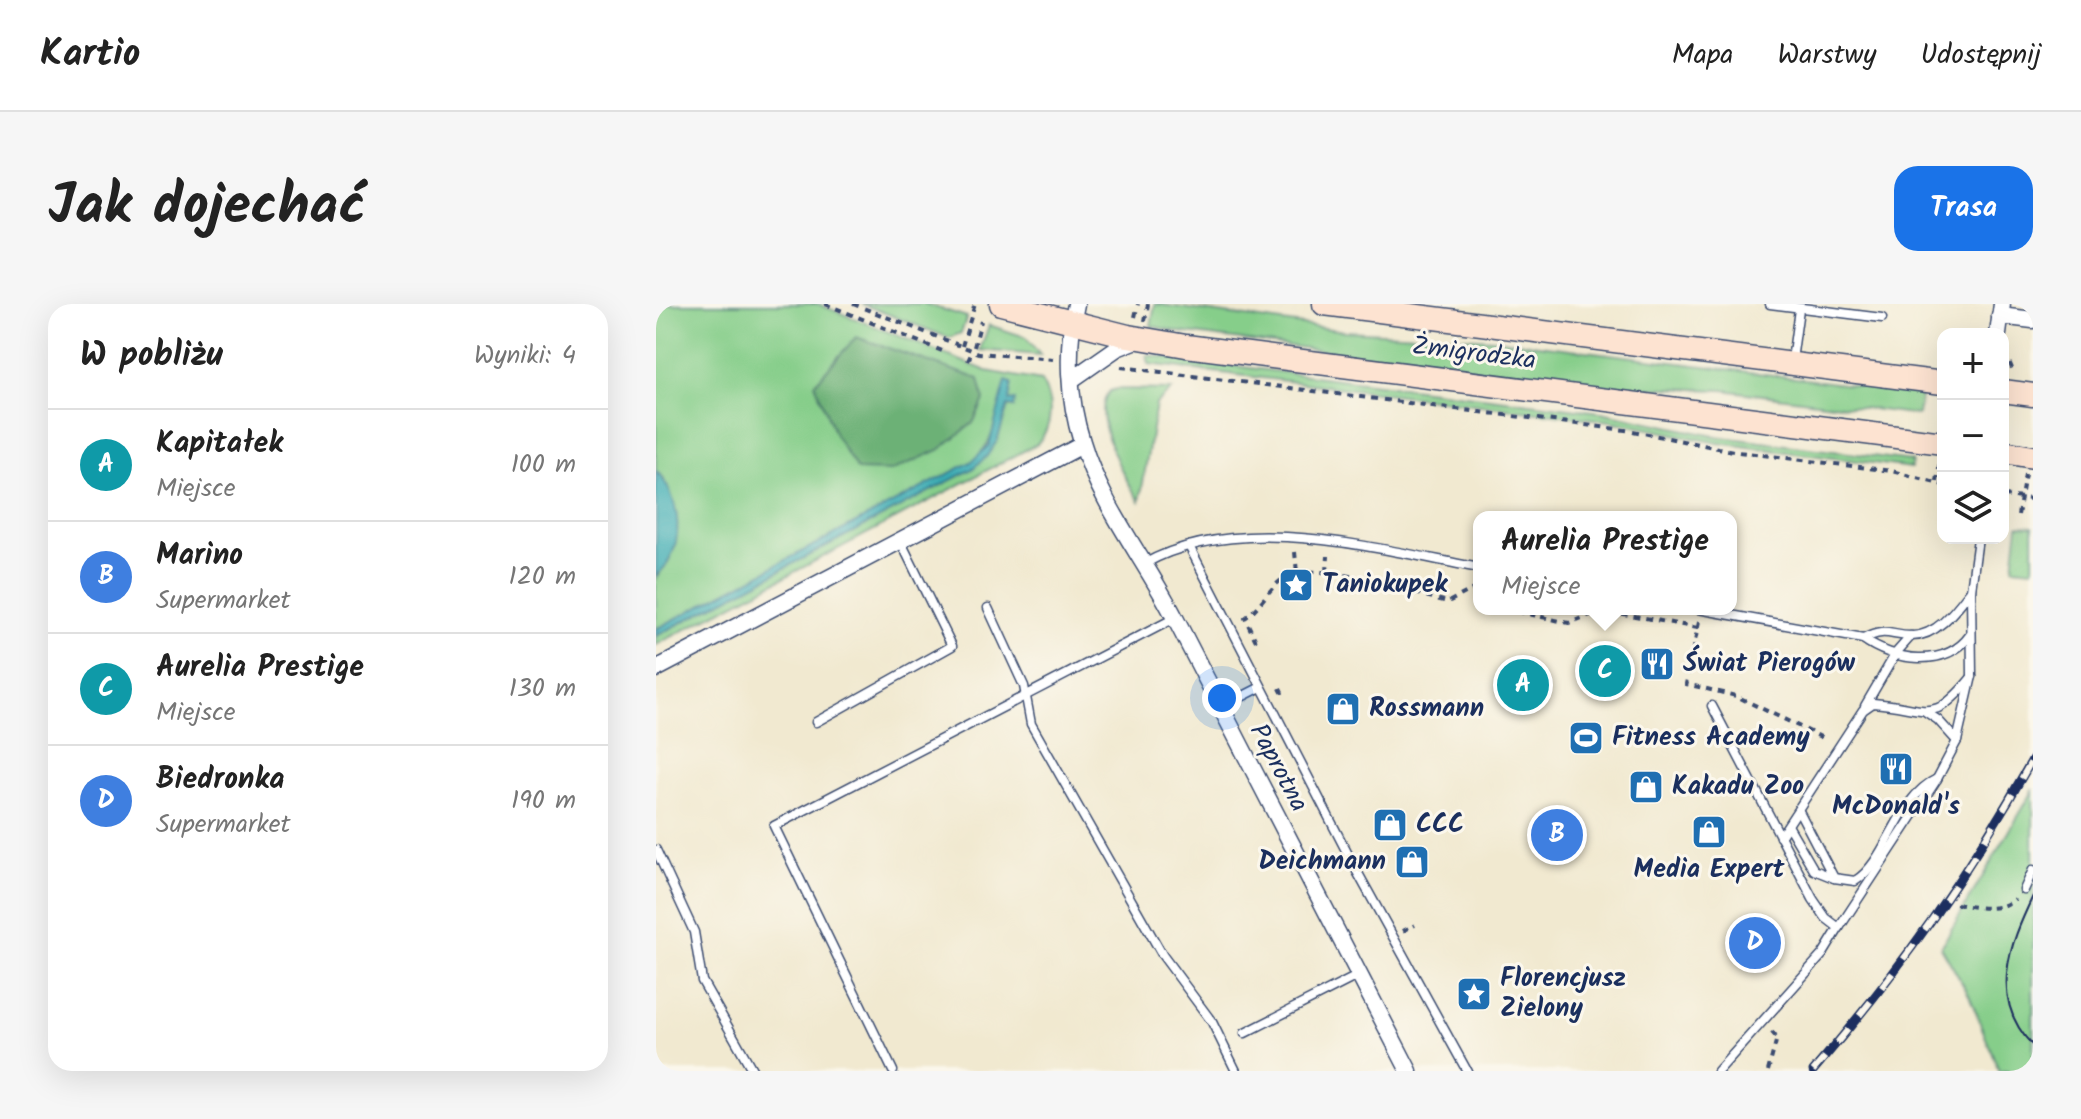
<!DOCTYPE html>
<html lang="pl">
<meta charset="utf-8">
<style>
:root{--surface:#fff;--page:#f6f6f6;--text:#222;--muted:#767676;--line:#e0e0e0;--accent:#1a73e8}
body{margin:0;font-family:Kalam,sans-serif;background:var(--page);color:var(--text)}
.controls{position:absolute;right:24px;top:24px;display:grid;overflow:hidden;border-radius:16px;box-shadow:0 8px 32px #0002}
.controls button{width:72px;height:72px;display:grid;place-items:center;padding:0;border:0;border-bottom:2px solid var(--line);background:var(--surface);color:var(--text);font:40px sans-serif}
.you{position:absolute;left:566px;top:394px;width:28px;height:28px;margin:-20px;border:6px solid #fff;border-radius:50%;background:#1a73e8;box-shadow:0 0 0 12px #1a73e833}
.badge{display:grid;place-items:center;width:52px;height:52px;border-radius:50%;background:var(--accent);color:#fff;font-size:26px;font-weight:700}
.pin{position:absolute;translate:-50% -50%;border:4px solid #fff;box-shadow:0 2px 8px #0006}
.popup{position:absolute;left:817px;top:207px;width:264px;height:104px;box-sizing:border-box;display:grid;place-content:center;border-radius:16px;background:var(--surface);filter:drop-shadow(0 2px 6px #0005);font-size:26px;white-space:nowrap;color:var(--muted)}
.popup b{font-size:30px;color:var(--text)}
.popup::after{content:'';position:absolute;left:50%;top:100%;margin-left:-16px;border:16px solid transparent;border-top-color:var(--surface)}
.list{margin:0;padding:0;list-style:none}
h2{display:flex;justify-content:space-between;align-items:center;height:104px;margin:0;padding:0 32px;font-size:34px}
h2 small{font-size:26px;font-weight:400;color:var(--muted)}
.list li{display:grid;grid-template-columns:52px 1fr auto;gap:24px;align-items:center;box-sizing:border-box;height:112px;padding:0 32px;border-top:2px solid var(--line)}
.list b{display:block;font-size:30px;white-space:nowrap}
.list p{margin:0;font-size:26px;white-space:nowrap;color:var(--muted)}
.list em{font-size:26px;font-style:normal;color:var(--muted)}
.icon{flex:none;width:44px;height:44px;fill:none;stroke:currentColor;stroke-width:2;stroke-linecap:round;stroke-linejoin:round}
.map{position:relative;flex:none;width:1377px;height:767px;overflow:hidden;border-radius:24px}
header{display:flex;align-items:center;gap:48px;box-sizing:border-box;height:112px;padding:0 40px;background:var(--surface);border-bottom:2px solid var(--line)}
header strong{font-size:38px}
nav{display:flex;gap:44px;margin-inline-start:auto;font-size:28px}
.intro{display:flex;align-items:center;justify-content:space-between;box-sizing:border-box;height:192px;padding:0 48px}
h1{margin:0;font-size:56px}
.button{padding:20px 36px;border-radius:24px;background:var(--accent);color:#fff;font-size:28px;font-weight:700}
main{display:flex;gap:48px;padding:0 48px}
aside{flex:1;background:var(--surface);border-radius:24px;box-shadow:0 8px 32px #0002}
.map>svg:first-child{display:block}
.green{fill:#86ce8a;stroke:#507e74;stroke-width:2}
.forest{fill:#6cb176;stroke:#44706a;stroke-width:2}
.water{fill:#3aacb3;stroke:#2a6e88;stroke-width:2}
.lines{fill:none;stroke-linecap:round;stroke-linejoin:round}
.service-casing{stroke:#3b4b6f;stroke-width:11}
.minor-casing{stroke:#3b4b6f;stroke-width:19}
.secondary-casing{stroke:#3b4b6f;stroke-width:25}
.path{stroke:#3b4b6f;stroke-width:4;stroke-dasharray:6 6;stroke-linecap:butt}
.service{stroke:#fff;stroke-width:8}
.minor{stroke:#fff;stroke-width:16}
.secondary{stroke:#fde3d1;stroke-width:22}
.tram{stroke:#1b2f5e;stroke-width:2}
.rail-casing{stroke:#1b2f5e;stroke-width:9}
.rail{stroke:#fbf7ec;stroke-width:6;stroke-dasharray:18;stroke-linecap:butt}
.labels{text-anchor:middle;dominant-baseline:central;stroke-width:6;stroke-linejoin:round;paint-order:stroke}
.street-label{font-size:26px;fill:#1b2f5e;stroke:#fbf7ec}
.poi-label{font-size:26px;font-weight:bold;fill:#1b2f5e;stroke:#fbf7ec;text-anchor:start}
</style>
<header>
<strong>Kartio</strong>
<nav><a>Mapa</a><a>Warstwy</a><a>Udostępnij</a></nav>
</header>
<div class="intro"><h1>Jak dojechać</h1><a class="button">Trasa</a></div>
<main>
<aside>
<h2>W pobliżu<small>Wyniki: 4</small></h2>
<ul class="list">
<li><span class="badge" style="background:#0f9aa8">A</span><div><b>Kapitałek</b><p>Miejsce</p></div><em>100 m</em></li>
<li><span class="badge" style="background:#3f7fe0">B</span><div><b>Marino</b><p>Supermarket</p></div><em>120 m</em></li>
<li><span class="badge" style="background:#0f9aa8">C</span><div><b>Aurelia Prestige</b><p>Miejsce</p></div><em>130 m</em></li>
<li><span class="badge" style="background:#3f7fe0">D</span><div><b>Biedronka</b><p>Supermarket</p></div><em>190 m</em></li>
</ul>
</aside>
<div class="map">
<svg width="1377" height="767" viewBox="0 0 1377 767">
<rect width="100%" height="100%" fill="#fbf7ec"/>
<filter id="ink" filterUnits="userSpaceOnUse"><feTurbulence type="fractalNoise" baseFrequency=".0125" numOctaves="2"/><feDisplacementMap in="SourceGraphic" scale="16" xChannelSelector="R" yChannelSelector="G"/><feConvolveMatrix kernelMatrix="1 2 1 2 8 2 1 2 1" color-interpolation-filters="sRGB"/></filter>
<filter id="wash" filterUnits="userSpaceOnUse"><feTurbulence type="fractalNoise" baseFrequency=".006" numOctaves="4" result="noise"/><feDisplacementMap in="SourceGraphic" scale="32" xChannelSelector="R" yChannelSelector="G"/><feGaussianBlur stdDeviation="1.8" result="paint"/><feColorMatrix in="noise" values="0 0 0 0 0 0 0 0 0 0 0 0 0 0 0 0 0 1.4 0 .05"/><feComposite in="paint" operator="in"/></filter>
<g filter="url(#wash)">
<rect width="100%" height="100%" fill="#f1e9d0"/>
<g class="green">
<path d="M0,0H162L331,67L385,77C398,98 397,122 381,140L0,341V332L316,165L341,137L352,102L357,103L353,97C339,119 336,142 315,158L0,325V272L4,270L8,175L0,167Z"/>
<polygon points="206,0 269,0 311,13 305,29 293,34"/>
<polygon points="499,0 689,27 837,35 1265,90 1262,111 1067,86 945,82 523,28 495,22"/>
<polygon points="333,21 370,33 384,51 324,46"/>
<polygon points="491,51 945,108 1058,132 1256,157 1255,164 1062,139 954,117 493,60"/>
<path d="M461,85L516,86L500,100L484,197C469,176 432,110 454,87Z"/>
<polygon points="1362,221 1377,222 1377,265 1357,263"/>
<polygon points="1377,487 1377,767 1343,767 1313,691 1285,643"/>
</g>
<polygon class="forest" points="200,33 323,75 328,96 317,119 283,146 235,167 201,166 179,131 159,79"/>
<g class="water">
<polygon points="350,77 356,79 353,97 359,96 358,103 352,102 341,137 331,152 316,165 0,332 0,325 315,158 333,141"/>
<path d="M0,167C26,193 31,247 0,272Z"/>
</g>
</g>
<g filter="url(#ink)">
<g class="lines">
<g class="service-casing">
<g id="service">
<polyline points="1114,0 1226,14"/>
<polyline points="1136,56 1143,5"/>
<polyline points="533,242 698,562 811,767"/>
<path d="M488,260C583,206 722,245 823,264"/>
<polyline points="332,304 368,382 375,420 507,652 556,718 580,767"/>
<path d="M1042,305L1207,335C1237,357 1290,365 1314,331"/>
<path d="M1207,335C1231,323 1233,332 1256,332C1282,332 1301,304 1315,286"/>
<polyline points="1056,402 1157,595 1170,614 1183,624 1281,475 1301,437 1316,372 1315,286 1322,234"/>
<polyline points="1209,402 1240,349 1255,332"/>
<polyline points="564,404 605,383"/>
<polyline points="1270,408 1282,416 1301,437"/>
<polyline points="160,418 296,342 244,236"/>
<path d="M1143,507L1178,574L1199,577C1232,557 1240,494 1281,475"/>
<polyline points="1133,523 1158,566 1178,574"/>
<path d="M1124,533L1207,406L1217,399C1273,403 1275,423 1316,373"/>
<polyline points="0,546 38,628 46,677 97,767"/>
<polyline points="1368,586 1377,566"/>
<polyline points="589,729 703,671"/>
<polyline points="237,767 118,522 519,314"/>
<polyline points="1062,767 1167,650 1183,624"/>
</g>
</g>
<g class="minor-casing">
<g id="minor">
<path d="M420,0C410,44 412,94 426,138C445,202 489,255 519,314C597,465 674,616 753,767"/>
<polyline points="1344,12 1377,16"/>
<polyline points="1342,30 1346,0"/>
<polyline points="415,76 461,44 486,34"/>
<polyline points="0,365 426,141"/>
</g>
</g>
<g class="secondary-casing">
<g id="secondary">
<polyline points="345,0 472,32 530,42 1287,139"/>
<polyline points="668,0 1287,79"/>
<polyline points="1347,87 1377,91"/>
<polyline points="1347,148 1377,153"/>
</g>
</g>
<g class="path">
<polyline points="169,0 291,49"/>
<polyline points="197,0 323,49 397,55"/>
<polyline points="479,13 482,0"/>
<polyline points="489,17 492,0"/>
<polyline points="306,42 319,0"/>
<polyline points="318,43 325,17"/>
<polyline points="1349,48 1357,67"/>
<polyline points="312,57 315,50"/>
<polyline points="465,63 977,127 1082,148 1236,167 1287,181"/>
<polyline points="1281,178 1284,157"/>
<polyline points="1347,192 1377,195"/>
<polyline points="1362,211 1369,170"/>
<polyline points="639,248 641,269"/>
<polyline points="671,268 672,252"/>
<polyline points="850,305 913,319 947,306 1042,324"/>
<polyline points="947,306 951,318"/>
<polyline points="1043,318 1030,380 1080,392 1171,436"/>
<path d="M600,337L589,314C604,303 613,284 628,274C658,253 757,290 792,298L823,282"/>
<polyline points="624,384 626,388 632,386"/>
<path d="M1300,600C1321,603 1341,609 1359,595"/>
<polyline points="747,627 759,621"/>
<polyline points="1112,767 1121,734 1114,726"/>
</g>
<use href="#service" class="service"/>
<use href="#minor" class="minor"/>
<use href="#secondary" class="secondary"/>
<path class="tram" d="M1377,592C1353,642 1332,695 1377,742"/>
<g class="rail-casing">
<path id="rail" d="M1157,767C1245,665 1311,572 1377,454"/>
</g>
<use href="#rail" class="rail"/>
</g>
</g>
<defs>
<g id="sight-square" transform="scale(1.8)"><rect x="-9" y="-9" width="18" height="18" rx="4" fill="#1f6fb2" stroke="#fbf7ec"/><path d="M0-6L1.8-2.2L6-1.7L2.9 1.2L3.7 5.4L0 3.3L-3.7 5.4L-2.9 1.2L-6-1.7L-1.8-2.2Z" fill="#fff"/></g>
<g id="restaurant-square" transform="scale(1.8)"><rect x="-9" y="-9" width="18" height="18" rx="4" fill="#1f6fb2" stroke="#fbf7ec"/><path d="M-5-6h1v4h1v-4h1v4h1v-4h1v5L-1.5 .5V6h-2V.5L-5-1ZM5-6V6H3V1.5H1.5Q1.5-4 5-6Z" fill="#fff"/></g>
<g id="shop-square" transform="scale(1.8)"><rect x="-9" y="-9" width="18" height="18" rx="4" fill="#1f6fb2" stroke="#fbf7ec"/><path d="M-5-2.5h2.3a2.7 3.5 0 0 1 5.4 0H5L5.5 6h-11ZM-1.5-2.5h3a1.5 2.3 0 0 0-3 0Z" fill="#fff"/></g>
<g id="stadium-square" transform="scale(1.8)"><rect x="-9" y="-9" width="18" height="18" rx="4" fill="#1f6fb2" stroke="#fbf7ec"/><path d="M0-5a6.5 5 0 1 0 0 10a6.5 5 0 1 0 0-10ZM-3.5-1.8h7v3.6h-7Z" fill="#fff"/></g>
</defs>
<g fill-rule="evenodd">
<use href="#sight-square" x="640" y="281"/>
<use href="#restaurant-square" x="1001" y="360"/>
<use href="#shop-square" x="687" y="405"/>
<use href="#stadium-square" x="930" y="434"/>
<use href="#restaurant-square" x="1240" y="465"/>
<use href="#shop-square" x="990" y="483"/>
<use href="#shop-square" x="734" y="521"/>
<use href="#shop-square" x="1053" y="528"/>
<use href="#shop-square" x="756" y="558"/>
<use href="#sight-square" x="818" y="690"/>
</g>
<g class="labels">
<g class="street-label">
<text transform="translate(818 50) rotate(7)">Żmigrodzka</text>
<text transform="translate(622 464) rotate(62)">Paprotna</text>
</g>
<g class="poi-label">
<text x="666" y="281">Taniokupek</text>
<text x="1027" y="360">Świat Pierogów</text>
<text x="713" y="405">Rossmann</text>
<text x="956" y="434">Fitness Academy</text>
<text x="1016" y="483">Kakadu Zoo</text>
<text x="1240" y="503" text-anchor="middle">McDonald's</text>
<text x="760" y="521">CCC</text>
<text x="730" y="558" text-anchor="end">Deichmann</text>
<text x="1053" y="566" text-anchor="middle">Media Expert</text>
<text x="844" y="675">Florencjusz<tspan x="844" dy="30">Zielony</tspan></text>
</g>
</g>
</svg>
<div class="controls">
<button>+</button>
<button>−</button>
<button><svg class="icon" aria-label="layers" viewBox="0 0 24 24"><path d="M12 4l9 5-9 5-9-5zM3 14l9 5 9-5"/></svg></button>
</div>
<div class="you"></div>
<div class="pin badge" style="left:867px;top:381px;background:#0f9aa8">A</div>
<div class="pin badge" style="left:901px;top:531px;background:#3f7fe0">B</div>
<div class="pin badge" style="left:949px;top:367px;background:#0f9aa8">C</div>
<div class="popup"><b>Aurelia Prestige</b>Miejsce</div>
<div class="pin badge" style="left:1099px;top:639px;background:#3f7fe0">D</div>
</div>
</main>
